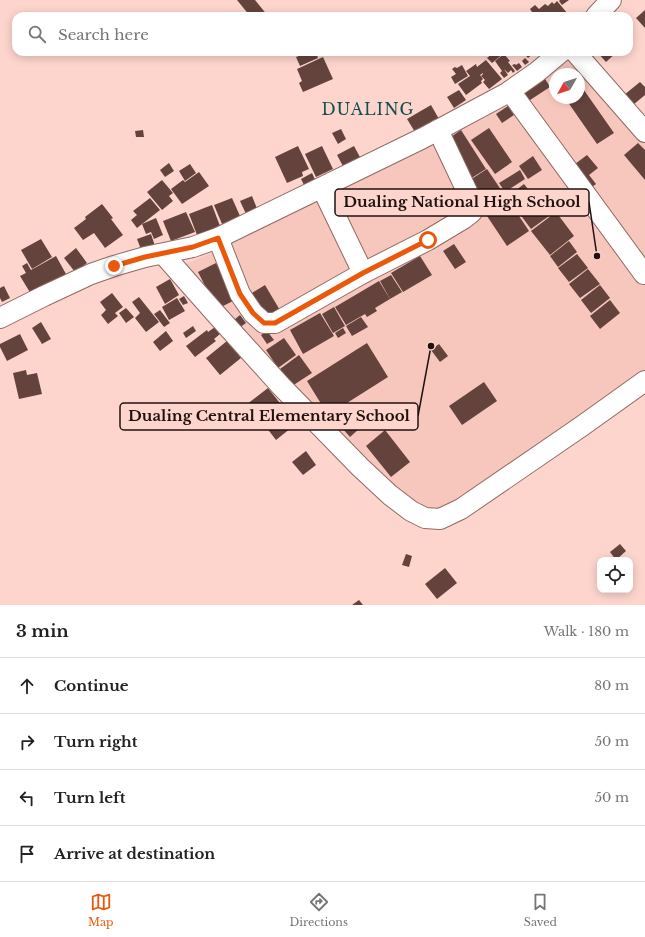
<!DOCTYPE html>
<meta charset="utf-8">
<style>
:root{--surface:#fff;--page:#f2f2f2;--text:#222;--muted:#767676;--line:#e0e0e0;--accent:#ea580c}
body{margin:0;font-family:"Libre Baskerville",serif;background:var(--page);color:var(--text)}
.controls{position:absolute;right:12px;bottom:12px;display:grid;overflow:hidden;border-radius:8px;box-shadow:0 2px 10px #0003}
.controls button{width:36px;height:36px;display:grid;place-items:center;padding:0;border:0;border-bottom:1px solid var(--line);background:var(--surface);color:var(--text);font:20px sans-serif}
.compass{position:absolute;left:549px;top:68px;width:36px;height:36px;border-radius:50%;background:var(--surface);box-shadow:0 2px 10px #0003;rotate:231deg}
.stop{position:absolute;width:12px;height:12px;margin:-9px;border:3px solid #ea580c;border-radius:50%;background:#fff}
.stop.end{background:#ea580c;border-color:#fff;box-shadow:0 1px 4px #0008}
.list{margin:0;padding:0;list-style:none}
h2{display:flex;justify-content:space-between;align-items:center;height:52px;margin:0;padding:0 16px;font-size:17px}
h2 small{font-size:13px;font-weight:400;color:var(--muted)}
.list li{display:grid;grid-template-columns:26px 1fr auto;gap:12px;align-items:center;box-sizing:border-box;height:56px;padding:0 16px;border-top:1px solid var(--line)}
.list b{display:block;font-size:15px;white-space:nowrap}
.list em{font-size:13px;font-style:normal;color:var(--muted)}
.icon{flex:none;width:22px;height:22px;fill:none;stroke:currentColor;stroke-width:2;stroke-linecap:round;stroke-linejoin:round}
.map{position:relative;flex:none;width:645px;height:605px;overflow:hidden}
.search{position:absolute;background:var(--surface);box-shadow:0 2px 10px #0003;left:12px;right:12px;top:12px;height:44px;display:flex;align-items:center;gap:10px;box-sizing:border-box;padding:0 14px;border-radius:12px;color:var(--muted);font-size:15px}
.sheet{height:276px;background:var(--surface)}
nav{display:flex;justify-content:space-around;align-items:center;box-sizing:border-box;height:56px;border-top:1px solid var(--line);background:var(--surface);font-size:11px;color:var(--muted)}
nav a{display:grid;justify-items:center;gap:2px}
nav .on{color:var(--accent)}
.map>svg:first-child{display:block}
.built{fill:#f7c6bc;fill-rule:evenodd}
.building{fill:#64433d}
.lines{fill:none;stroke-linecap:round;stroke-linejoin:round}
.minor-casing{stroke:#8e6b64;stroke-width:22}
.minor{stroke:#fff;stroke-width:20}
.route{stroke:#ea580c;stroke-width:5}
.labels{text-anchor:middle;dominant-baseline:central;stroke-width:4;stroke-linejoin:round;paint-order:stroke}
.quarter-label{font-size:16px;letter-spacing:1px;fill:#114f4f;stroke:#fdd5cd}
.leader{fill:none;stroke:#20120f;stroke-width:1.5}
.callout-dot{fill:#20120f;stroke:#fdd5cd;stroke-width:1.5}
.callout{fill:#fdd5cd;stroke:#20120f;stroke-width:1.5}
.callout-label{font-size:15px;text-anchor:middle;font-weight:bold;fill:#20120f}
</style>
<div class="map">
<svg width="645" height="605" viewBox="0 0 645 605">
<rect width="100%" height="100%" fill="#fdd5cd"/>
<path class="built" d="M573,54L645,139V374L439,512L416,507L371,472L178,267L217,251L430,145ZM555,74H579V98H555Z"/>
<g class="building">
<polygon points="237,0 255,0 268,16 250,16"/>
<polygon points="560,0 569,0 562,5 559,1"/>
<polygon points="557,1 568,14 566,16 535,16 535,15 534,16 527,16 532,12 530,9 535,5 539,9 545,4 548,6 552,2 554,4"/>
<polygon points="645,10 645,28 636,18"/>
<polygon points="309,52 316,52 318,58 300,66 296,57"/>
<polygon points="494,52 502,52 503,54 492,63 487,58"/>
<polygon points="523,52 535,52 528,58"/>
<polygon points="582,52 593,52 595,55 589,60"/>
<polygon points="597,52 617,52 606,62"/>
<polygon points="504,54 510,61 508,62 515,71 513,73 511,70 508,73 504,69 508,75 504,78 500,73 502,71 495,61"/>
<polygon points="323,57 333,79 303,92 299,83 302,81 297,69"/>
<polygon points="525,58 529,62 525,65 522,61"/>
<polygon points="486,60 502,79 489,89 483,82 485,80 481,76 483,74 483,73 480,75 483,79 481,81 482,83 466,95 458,84 470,76 466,71 476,64 477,67"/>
<polygon points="519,63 522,67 517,71 512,65 515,64 516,65"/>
<polygon points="462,65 468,76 455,84 451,77 456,74 452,69 455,67 457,68"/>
<polygon points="544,77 550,87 527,102 521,92"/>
<polygon points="640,82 645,87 645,95 633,105 624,95"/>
<polygon points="579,83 614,133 597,144 565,98 579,98"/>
<polygon points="459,90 466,100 454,108 447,97"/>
<polygon points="431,105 439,119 415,132 407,119"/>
<polygon points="508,106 514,115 502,123 496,114"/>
<polygon points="489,128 512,162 495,174 471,140"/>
<polygon points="341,129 346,139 338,144 332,133"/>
<polygon points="143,130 144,137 136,137 135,131"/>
<polygon points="461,130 486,169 470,179 445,141"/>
<polygon points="638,143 645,150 645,180 624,155"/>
<polygon points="298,146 309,169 302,172 303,176 287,183 275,157"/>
<polygon points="322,146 333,169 316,177 305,154"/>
<polygon points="354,146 361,159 344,168 337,155"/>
<polygon points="587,155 598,168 589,175 596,184 592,187 571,167"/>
<polygon points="533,156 542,170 528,179 519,166"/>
<polygon points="169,163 174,171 165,177 160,170"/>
<polygon points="190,164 196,173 185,181 179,171"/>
<polygon points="487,169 508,200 491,211 470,180"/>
<polygon points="520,170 525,179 505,192 499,183"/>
<polygon points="199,172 209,186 182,204 171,189 183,180 185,182"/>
<polygon points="312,173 317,184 306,189 301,179"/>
<polygon points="162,180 173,193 169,196 173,201 162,210 147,192"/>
<polygon points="524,184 549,216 531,229 507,197"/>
<polygon points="252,196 258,211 247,216 240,201"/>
<polygon points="150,198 160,210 137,228 131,220 137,215 133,211"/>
<polygon points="232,198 240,216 222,224 214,205"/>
<polygon points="509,201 529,231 507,246 487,216"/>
<polygon points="102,204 113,218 111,219 123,235 105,248 94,233 83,240 74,228 86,219 85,217"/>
<polygon points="212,205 220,226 197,235 189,214"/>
<polygon points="186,212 195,232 171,241 163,221"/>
<polygon points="556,212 574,236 550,255 531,231"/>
<polygon points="156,218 163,235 154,239 151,232 146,234 142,224"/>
<polygon points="151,234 155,246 142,252 137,239"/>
<polygon points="41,239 52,257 32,269 21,250"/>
<polygon points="569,241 577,252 558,267 550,256"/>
<polygon points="454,244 466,262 455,269 443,251"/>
<polygon points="76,248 87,263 75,272 64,258"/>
<polygon points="577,254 588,268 569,282 558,268"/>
<polygon points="56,256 66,274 31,294 20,276 26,273 22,266 27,263 31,270"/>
<polygon points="420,256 432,275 403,292 391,273"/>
<polygon points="216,263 235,300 217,309 198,272"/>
<polygon points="588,269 600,284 580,298 569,284"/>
<polygon points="391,275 402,292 390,299 380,281"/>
<polygon points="170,279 179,295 165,304 156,287"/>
<polygon points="379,281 390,299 375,308 377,311 367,317 365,314 346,325 335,307"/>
<polygon points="265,285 281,312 270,319 247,296"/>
<polygon points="600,285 610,298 591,313 581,300"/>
<polygon points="4,286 10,298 2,302 0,298 0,288"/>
<polygon points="112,293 123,307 115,313 118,316 108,324 101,315 106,310 100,302"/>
<polygon points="184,296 188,303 183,305 179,299"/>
<polygon points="139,297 159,322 146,332 135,318 140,313 132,302"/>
<polygon points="177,298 185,311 169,320 162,307"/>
<polygon points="610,300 620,313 600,329 590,316"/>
<polygon points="334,307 345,326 333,333 322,314"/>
<polygon points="126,308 134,317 126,323 119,313"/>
<polygon points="160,310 170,323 164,327 154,314"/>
<polygon points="320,313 334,336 303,354 290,330"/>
<polygon points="240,315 246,323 239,328 234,320"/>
<polygon points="361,317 368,327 352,336 346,326"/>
<polygon points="41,322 51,339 42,344 32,328"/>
<polygon points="193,326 196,331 186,338 183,333"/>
<polygon points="215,327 220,334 214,339 216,341 195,357 186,346 207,330 208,332"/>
<polygon points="343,328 346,333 338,338 335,333"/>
<polygon points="166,331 173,341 160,351 153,342"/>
<polygon points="267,331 274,340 267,344 261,335"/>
<polygon points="20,334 28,350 7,361 0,347 0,344"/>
<polygon points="284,338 296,355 278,368 266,350"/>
<polygon points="227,341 241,358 220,375 206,358"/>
<polygon points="367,343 388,377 328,415 307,381"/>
<polygon points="439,344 448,356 440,362 431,350"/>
<polygon points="299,355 312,373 292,386 280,369"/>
<polygon points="26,370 27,375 37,373 42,394 19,399 13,373"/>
<polygon points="484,382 497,401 462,425 449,406"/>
<polygon points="268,388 283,407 253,430 238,411"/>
<polygon points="345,411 360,428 350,437 335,420"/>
<polygon points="281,415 291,428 276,440 266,427"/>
<polygon points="385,430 410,462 391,477 366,446"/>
<polygon points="306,451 316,465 303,475 292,462"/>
<polygon points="620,544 626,551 616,560 610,552"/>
<polygon points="406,554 412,556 409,567 402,565"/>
<polygon points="445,568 457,583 437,599 425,584"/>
<polygon points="359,600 363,605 352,605"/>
</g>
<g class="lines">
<g class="minor-casing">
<g id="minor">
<polyline points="596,16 611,0"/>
<polyline points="575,52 645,132"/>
<polyline points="510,91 644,274"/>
<polyline points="322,188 363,273"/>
<polyline points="218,238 240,294 253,313 264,323 275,323 363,273 428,240 463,219 472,212 473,204 438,130"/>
<polyline points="163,254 216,314 281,386 360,467 390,495 411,511 425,518 440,519 461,509 582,426 645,381"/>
<polyline points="0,318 44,296 91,274 114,266 145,257 193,247 218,238 423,138 507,93 537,72 561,52"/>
</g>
</g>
<use href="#minor" class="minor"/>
</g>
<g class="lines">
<polyline class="route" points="114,266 145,257 193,247 218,238 240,294 253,313 264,323 275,323 363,273 428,240"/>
</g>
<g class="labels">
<g class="quarter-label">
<text x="368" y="109">DUALING</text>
</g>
</g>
<path class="leader" d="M597 256L589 202M431 346L418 416"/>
<g class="callout-dot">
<circle cx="597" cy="256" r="4"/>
<circle cx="431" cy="346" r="4"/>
</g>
<g class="callout">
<rect x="335" y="189" width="254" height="27" rx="4"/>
<rect x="120" y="403" width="298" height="27" rx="4"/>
</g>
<g class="callout-label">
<text x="462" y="207">Dualing National High School</text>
<text x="269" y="421">Dualing Central Elementary School</text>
</g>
</svg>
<div class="controls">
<button><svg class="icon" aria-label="locate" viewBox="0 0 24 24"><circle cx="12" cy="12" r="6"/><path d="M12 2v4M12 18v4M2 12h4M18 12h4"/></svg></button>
</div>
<svg class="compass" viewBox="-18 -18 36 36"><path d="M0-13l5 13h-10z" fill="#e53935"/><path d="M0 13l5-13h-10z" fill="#767676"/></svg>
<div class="stop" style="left:428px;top:240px"></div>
<div class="stop end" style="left:114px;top:266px"></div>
<div class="search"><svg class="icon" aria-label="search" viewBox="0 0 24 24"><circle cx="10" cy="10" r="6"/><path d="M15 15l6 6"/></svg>Search here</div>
</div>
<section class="sheet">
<h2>3 min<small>Walk · 180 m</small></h2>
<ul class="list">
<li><svg class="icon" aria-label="ahead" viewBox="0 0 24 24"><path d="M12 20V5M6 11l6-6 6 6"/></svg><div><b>Continue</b></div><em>80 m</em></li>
<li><svg class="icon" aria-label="right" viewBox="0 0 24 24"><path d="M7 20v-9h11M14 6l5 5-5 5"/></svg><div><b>Turn right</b></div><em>50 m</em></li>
<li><svg class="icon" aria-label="left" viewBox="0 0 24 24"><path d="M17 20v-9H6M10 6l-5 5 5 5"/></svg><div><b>Turn left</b></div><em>50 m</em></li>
<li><svg class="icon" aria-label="arrive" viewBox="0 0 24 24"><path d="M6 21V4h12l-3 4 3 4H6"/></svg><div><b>Arrive at destination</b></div></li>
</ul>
</section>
<nav>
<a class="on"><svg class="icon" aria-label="map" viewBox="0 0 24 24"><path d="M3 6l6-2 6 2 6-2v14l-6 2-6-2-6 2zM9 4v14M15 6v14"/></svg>Map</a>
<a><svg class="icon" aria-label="directions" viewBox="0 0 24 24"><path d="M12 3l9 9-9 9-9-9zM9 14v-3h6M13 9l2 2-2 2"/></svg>Directions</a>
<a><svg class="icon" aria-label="saved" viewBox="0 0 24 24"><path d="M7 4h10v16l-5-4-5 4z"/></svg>Saved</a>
</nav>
